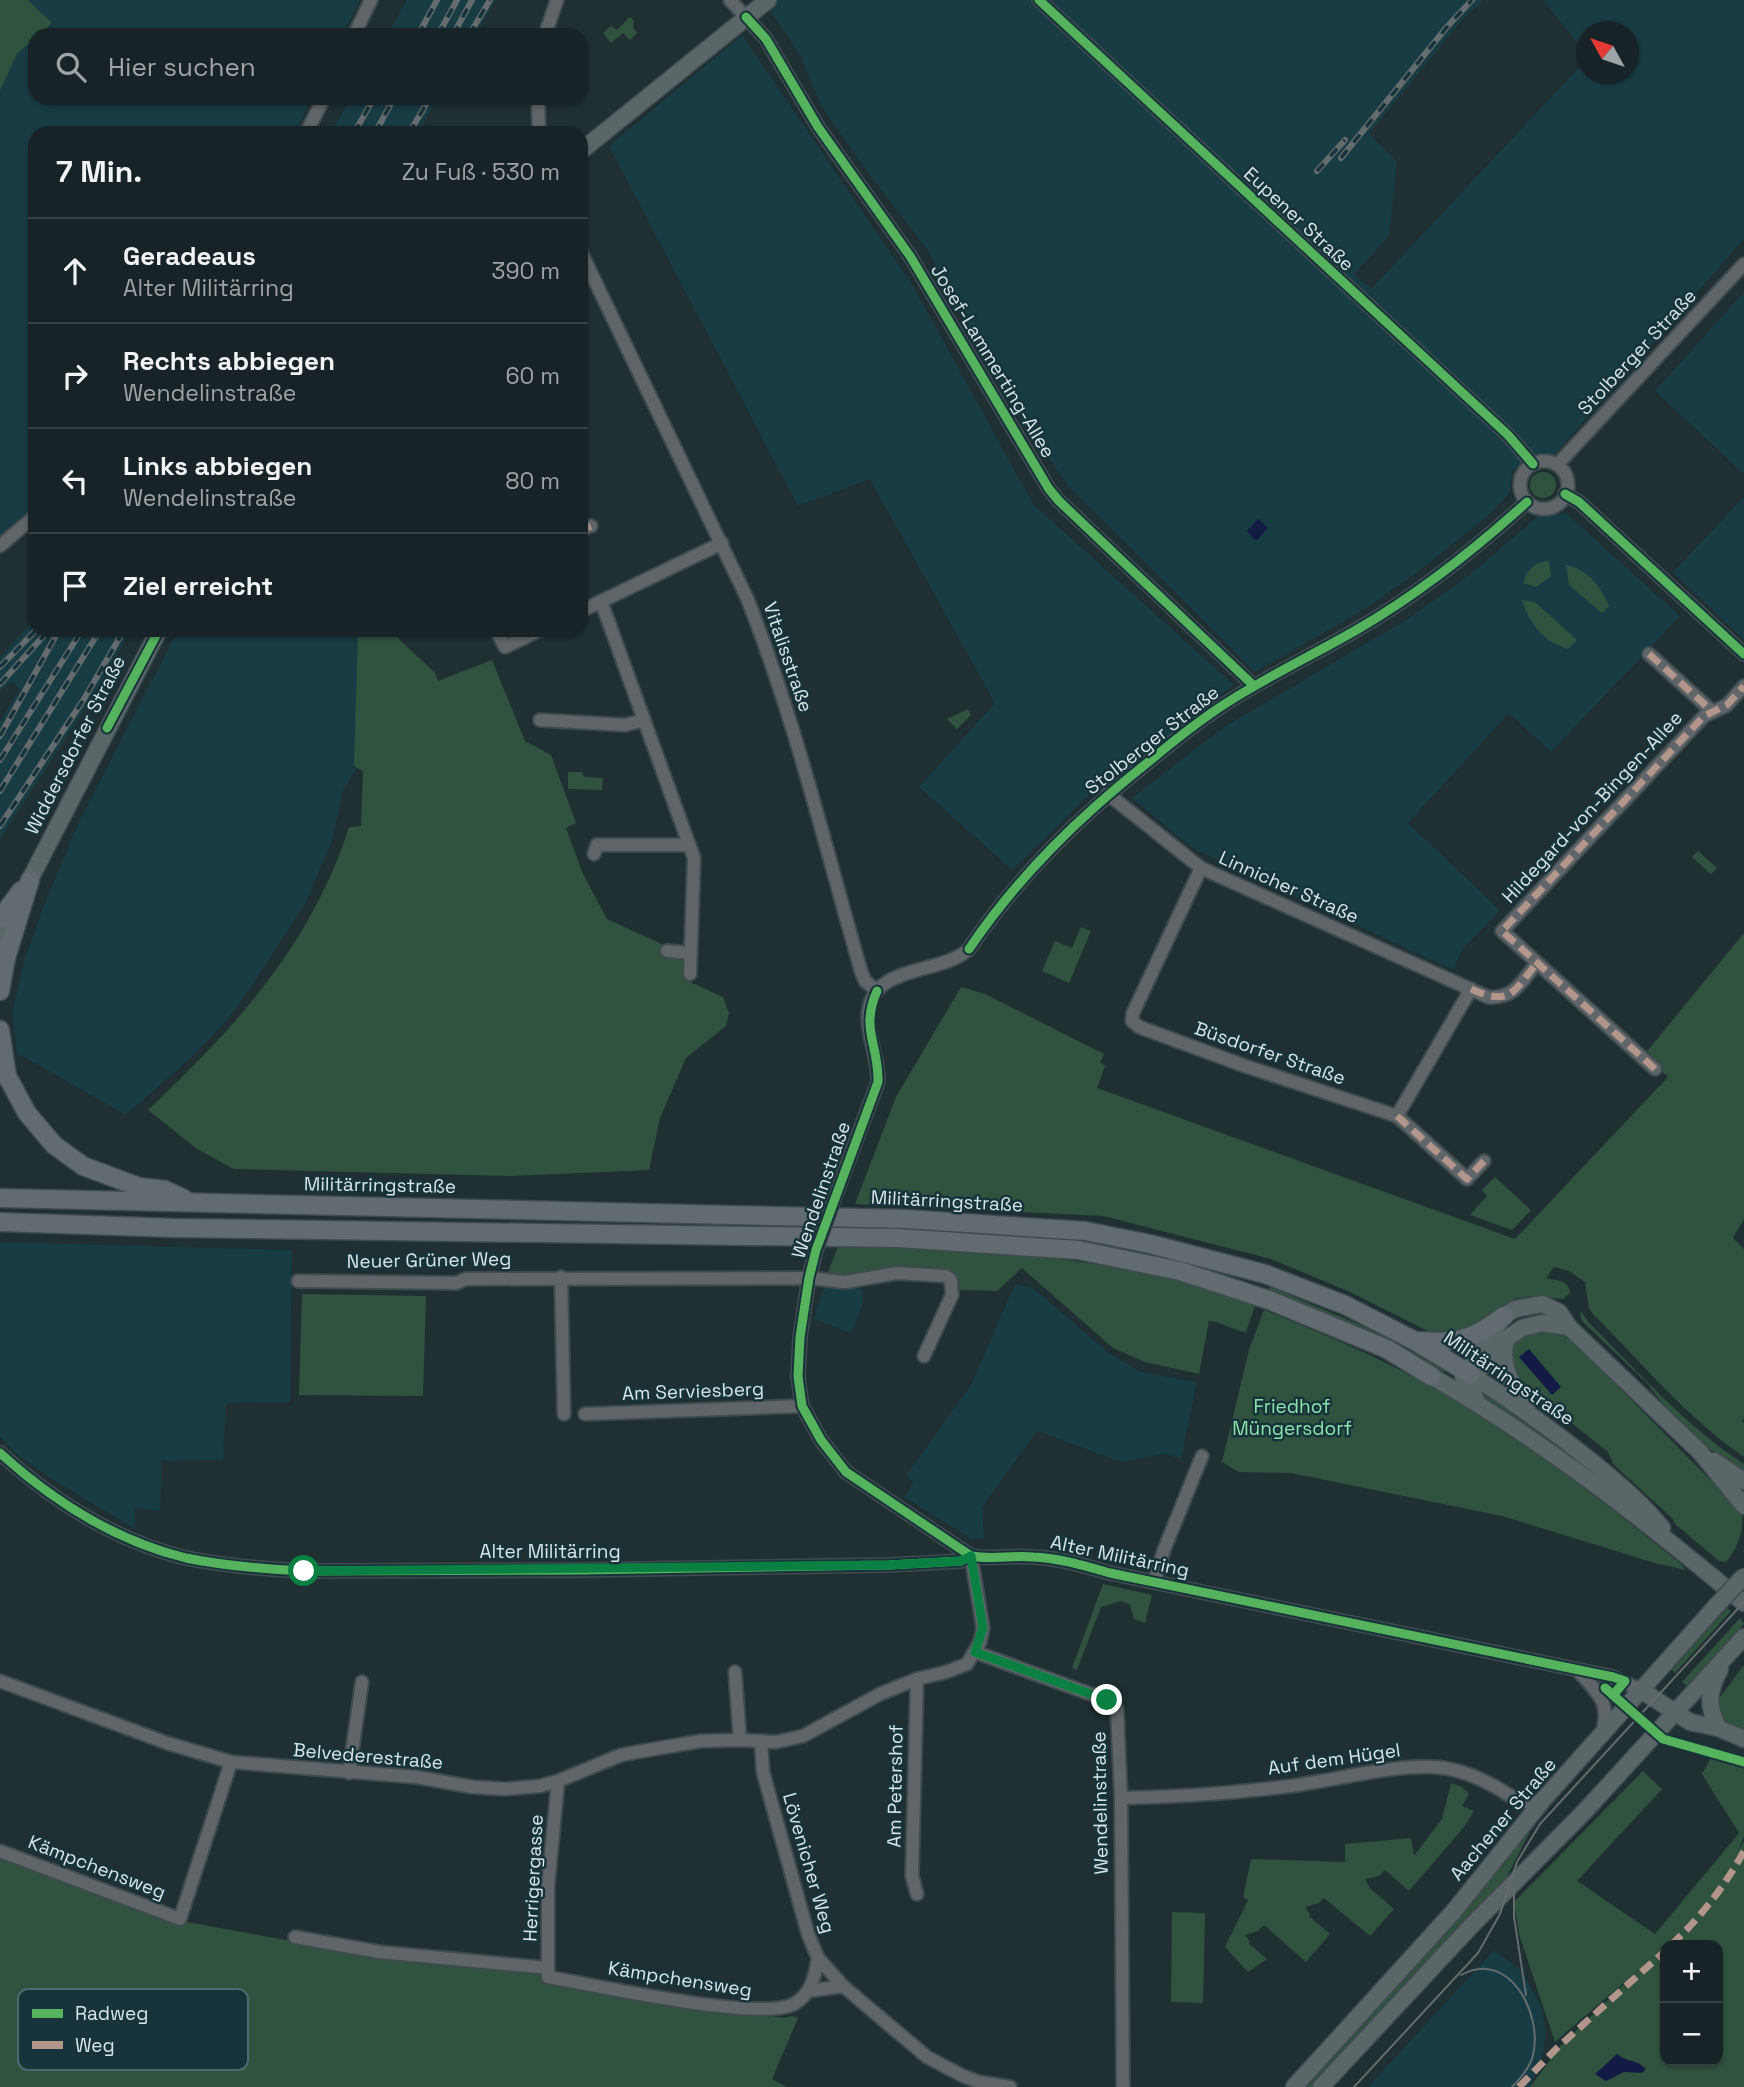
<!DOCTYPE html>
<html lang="de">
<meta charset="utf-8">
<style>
:root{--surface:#172326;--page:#202b2e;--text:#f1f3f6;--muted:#9ea4a7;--line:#364043}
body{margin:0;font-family:"Space Grotesk",sans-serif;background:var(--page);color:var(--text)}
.controls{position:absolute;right:21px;bottom:21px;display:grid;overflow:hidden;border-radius:14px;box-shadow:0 2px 5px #0004}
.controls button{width:63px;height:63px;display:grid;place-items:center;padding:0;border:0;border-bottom:2px solid var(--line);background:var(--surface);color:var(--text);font:35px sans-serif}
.compass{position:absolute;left:1576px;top:21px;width:63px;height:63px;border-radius:50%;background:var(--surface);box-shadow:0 2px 5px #0004;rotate:310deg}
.stop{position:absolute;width:21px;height:21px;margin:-16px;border:5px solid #0b8043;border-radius:50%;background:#fff}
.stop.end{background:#0b8043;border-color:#fff;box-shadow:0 2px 7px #0008}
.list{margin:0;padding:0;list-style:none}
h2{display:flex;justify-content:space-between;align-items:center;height:91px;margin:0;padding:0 28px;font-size:30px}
h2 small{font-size:23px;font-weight:400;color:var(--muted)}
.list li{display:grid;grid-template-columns:46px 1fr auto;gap:21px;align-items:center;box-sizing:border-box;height:105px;padding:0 28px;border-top:2px solid var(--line)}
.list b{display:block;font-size:26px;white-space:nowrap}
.list p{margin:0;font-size:23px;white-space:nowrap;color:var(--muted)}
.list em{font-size:23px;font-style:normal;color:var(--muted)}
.icon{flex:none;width:38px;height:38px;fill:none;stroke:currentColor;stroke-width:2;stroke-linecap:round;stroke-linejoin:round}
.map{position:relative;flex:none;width:1744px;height:2087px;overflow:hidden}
.search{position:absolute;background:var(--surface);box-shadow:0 2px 5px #0004;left:28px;top:28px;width:560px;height:77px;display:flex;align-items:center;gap:18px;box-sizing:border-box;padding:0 24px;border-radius:21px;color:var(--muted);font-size:26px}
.panel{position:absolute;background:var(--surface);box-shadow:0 2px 5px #0004;left:28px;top:126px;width:560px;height:511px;border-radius:21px}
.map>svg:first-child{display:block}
.built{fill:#183c43}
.green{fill:#30533f;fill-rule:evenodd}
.water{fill:#131a44}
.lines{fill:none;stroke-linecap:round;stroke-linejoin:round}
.minor-casing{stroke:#3e4b4e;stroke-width:16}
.major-casing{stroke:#3e4b4e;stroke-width:19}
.highway-casing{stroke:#3e4b4e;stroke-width:21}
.minor{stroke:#5f6568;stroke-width:12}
.major{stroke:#5b6669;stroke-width:16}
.highway{stroke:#626b70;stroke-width:18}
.tram{stroke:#656c6e;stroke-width:2}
.rail-casing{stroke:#656c6e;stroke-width:6}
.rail{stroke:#17343a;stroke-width:3.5;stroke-dasharray:10;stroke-linecap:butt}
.minor-bridge-casing{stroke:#3e4b4e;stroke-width:16;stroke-linecap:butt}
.major-bridge-casing{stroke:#3e4b4e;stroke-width:19;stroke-linecap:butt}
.minor-bridge{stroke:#5f6568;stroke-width:12}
.major-bridge{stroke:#5b6669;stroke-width:16}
.quiet{stroke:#b2968c;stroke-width:7;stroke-dasharray:14 7;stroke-linecap:butt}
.cycleway-casing{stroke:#17343a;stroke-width:13}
.cycleway{stroke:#56b35d;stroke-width:9}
.route{stroke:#0b8043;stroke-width:9}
.labels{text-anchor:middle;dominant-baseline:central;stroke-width:5;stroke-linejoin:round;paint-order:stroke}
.street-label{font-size:19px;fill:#d6e6ea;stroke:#17343a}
.park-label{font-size:19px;fill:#8ce4ac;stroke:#17343a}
.key{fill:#17343a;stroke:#50696f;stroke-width:2}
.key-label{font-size:19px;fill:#d6e6ea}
</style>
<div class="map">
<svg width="1744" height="2087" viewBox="0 0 1744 2087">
<rect width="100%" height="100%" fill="#1f2f32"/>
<g class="built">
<polygon points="28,0 360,0 343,35 39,35 52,23"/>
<polygon points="407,0 496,0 476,35 387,35"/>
<polygon points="760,0 1484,0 1463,19 1369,134 1397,161 1389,236 1354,274 1371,289 1586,60 1586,74 1628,74 1628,32 1586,32 1586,54 1543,0 1744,0 1744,239 1554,455 1524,461 1512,472 1510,493 1489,515 1412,576 1365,609 1255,672 1069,487 1014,408 929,252 861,163 820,104 801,57 777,20"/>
<polygon points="742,35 913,286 1033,504 1234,685 1087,797 1012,870 919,787 995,703 870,479 798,506 609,146"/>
<polygon points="35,38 35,98 312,98 295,133 35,133 35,508 0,540 0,90 17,54"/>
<polygon points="351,98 438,98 417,133 331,133"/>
<polygon points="1744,292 1744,474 1655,391"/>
<polygon points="1744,497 1744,640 1673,572"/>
<polygon points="1566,513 1680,616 1551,752 1509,713 1408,823 1500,910 1462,950 1453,970 1192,848 1132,798 1224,727 1406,620 1467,577 1537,517"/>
<polygon points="35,619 35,630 131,630 87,706 0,839 0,721 20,689 12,682 0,691 0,657"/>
<polygon points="178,630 358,630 357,768 343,790 332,841 306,902 251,987 228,1019 193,1056 126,1115 17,1053 12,1012 26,955 46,900 79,822"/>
<polygon points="0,1242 292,1250 290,1402 226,1403 223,1460 162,1461 160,1511 134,1508 135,1529 55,1481 16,1454 0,1436"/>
<polygon points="1015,1284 1033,1288 1110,1354 1141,1372 1197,1382 1181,1459 1165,1454 1121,1462 1037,1431 982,1507 984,1538 972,1539 904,1497 914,1482 906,1476 971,1385"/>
<polygon points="827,1286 863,1289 862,1307 851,1333 814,1319 823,1291"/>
<polygon points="1494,1950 1522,1971 1541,2006 1546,2032 1543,2054 1530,2087 1368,2087"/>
</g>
<g class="green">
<polygon points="0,0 28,0 52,23 39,35 35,35 35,38 17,54 0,90"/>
<polygon points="630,17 634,21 633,28 637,33 630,40 623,33 611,43 603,33 611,26 617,30"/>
<circle cx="1543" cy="485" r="13"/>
<path d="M1549,561L1551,576L1536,587L1523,583C1527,570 1535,561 1549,561Z"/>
<path d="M1566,565C1589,570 1600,586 1609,606L1602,613L1569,585Z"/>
<path d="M1522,600L1535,602L1577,640L1568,649C1544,642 1529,624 1522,600Z"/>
<path d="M358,630H398V638L435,673L438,681L492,660L525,741L551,755L576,823L566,828L583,874L607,919L666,946L685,960L686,980L723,997L729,1013L726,1026L686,1058L660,1118L649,1170L511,1176L234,1169L197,1149L148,1110C236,1027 311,945 349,827L361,826L363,771L354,766Z"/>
<polygon points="968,709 971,715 957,729 947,719"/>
<polygon points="568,772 582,772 584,777 603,778 602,790 568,789"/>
<polygon points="1698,851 1717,868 1711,874 1692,857"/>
<polygon points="1081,927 1091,931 1069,983 1042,971 1055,941 1072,948"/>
<path d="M1744,933V1219L1733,1238L1744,1249V1418L1742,1421L1744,1423V1457C1687,1418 1642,1363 1593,1314L1589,1308L1585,1282L1569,1271L1554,1267L1546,1278C1556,1281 1569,1279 1570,1293L1563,1299L1532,1296L1514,1299L1480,1324L1460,1335L1432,1333L1350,1292L1271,1259L1103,1216L855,1204L896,1097L961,987L985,994L1104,1054L1100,1062L1105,1066L1097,1088L1515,1239L1668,1077L1644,1055Z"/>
<polygon points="1495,1177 1531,1210 1512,1230 1470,1215 1487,1196 1482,1190"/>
<path d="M839,1244C944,1248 1038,1251 1142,1273C1180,1280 1220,1289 1255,1306L1246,1332C1231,1330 1223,1322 1209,1321L1199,1374L1145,1362L1113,1348L1022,1268L997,1291L959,1290C959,1280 958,1275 947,1272L846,1277L827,1275Z"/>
<path d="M1270,1287L1363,1326L1447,1370L1442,1372C1387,1339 1329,1314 1268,1291Z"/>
<polygon points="302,1294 426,1296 423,1396 299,1395"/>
<path d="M1264,1310C1335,1338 1405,1369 1470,1409C1544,1455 1613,1509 1681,1564L1685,1570L1655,1563L1502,1516L1291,1473L1239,1472L1222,1462L1249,1350Z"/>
<path d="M1581,1311L1589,1323C1638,1371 1686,1427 1744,1464V1473L1704,1445L1669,1412L1647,1383L1582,1321L1580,1313Z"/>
<path d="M1535,1328L1557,1331L1579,1347L1742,1512C1744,1532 1738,1547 1726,1562L1719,1561L1675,1524L1672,1518L1614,1465L1608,1452L1520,1382C1515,1375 1513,1371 1511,1361C1507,1340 1519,1339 1535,1328Z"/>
<polygon points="1481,1391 1530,1423 1605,1483 1480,1394 1478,1392"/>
<polygon points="1103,1584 1152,1595 1145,1623 1134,1619 1130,1605 1121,1601 1101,1607 1077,1670 1072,1668"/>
<polygon points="1727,1608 1731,1611 1675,1673 1671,1669"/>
<polygon points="1740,1618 1744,1624 1687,1686 1682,1682"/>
<polygon points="1744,1665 1744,1732 1724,1724 1714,1705"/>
<path d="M1712,1756L1744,1764V1836L1738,1851L1744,1841V2087H1530L1561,2045L1642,1967L1555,2042L1519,1934L1514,1902L1643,1771L1662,1789L1577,1881L1655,1934L1739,1833L1702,1774ZM1665,1945H1718V2061H1665Z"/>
<polygon points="1451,1783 1462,1787 1469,1794 1462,1806 1474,1811 1464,1827 1409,1891 1385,1870 1379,1876 1365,1879 1370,1888 1394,1909 1370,1936 1324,1898 1319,1903 1305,1907 1310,1914 1309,1916 1330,1934 1306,1962 1264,1925 1258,1931 1245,1935 1250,1942 1249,1944 1267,1959 1248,1972 1225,1947 1248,1900 1243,1897 1251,1859 1345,1862 1345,1844 1411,1838 1414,1856 1442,1819"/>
<polygon points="1525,1831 1529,1834 1505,1880 1314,2087 1304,2087 1448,1930"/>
<polygon points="0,1853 164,1918 286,1940 446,1964 538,1971 544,1978 784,2018 792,2016 798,2018 772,2079 787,2087 0,2087"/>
<polygon points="1172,1912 1205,1913 1203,2003 1171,2002"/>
</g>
<g class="water">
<polygon points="1258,519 1268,528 1256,541 1247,531"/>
<polygon points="1529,1349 1561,1387 1552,1395 1519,1357"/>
<path d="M1617,2054C1626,2062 1636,2059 1646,2069L1642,2073L1624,2072L1606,2081L1595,2074Z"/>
</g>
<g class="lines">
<g class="minor-casing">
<g id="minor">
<polyline points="730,0 766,39 818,127 910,256 1049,489 1059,501 1254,686"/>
<polyline points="1039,0 1508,435 1533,464"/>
<polyline points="354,35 371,0"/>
<polyline points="545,35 557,0"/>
<polyline points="538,98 539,133"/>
<polyline points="306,133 324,98"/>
<path d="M581,252L747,598C795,719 825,846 861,971L865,981L877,991"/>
<circle cx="1544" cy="485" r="24"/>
<polyline points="1557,465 1744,264"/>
<polyline points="1565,494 1579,502 1744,654"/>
<polyline points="581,530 591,526"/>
<polyline points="0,546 35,516"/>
<polyline points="601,601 694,858 690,974"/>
<polyline points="581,611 722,543"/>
<polyline points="496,630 505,647 540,630"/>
<polyline points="1649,654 1713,712"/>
<polyline points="540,720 625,725 644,720"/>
<path d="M1108,794L1201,868L1488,997C1515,999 1521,982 1537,963"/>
<polyline points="594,854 597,845 689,845"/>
<polyline points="1201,868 1133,1013 1132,1021 1139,1027 1245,1066 1397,1116 1467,1179 1484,1161"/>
<polyline points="667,951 690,953"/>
<polyline points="1655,1069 1502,931 1704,716 1727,705 1744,686"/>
<polyline points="1397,1116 1471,989"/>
<path d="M833,1202L878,1082C879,1060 868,1039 868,1017C869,963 940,976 969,949C1019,875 1081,815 1152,759C1176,739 1201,719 1228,702C1270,675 1315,654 1358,629C1420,593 1474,550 1527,502"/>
<path d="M816,1250L809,1278L800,1337L798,1376L802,1406L821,1440L846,1472L971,1556C992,1560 1012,1555 1033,1557C1059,1558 1085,1566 1110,1573L1613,1677L1641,1690"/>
<polyline points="561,1277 564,1414"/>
<polyline points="298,1281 456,1283 466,1279 809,1278 845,1282 897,1273 946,1276 951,1280 952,1295 924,1356"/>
<polyline points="585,1414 802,1406"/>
<path d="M0,1453C53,1501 116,1541 186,1558C224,1566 265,1569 304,1571L579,1570L889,1565L961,1561L971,1556"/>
<polyline points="1154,1582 1164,1550 1202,1456"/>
<polyline points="975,1652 1107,1700 1113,1702 1117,1709 1121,1798 1123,2087"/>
<path d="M1578,1671C1599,1694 1611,1702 1602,1734"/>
<polyline points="735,1672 740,1740"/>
<polyline points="917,1679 912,1876 917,1894"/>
<polyline points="0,1681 167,1743 231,1762 416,1777 473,1787 505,1789 540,1786 558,1781 621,1755 637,1752 701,1741 740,1740 776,1742 803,1736 880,1694 917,1679 946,1672 967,1664 980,1642 983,1628 971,1556"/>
<polyline points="761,1741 763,1772 808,1934 818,1958 843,1986 927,2057 963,2076 979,2082 1010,2087"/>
<polyline points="349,1773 362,1682"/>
<path d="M558,1781L548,1886V1977C592,1985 761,2022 794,2004C811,1994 815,1977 818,1958"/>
<path d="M1121,1798C1178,1797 1235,1793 1291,1786C1336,1780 1390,1765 1434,1767C1454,1768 1473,1775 1490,1784C1511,1794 1519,1808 1543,1800"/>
<polyline points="0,1851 180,1919 231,1762"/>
<polyline points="295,1937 379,1952 548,1968"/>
<polyline points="808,1991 843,1986"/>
</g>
</g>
<g class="major-casing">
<g id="major">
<polyline points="581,151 768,0"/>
<polyline points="25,889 159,630"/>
<polyline points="0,939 15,909"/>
<path d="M1506,1340C1499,1367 1514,1386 1527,1409"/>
<path d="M1470,1374C1515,1403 1554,1431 1596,1465C1620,1485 1643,1504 1662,1528"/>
<path d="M1431,1376C1542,1440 1645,1520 1744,1603"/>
<polyline points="1463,1377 1479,1370 1506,1339 1522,1328 1542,1323 1569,1327"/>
<polyline points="1477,1403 1471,1386 1471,1364 1504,1316 1515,1309 1542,1304 1559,1312 1569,1327 1700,1452 1744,1506"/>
<polyline points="1714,1461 1744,1481"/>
<polyline points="1641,1690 1690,1722 1718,1728 1744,1739"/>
<path d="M1718,1728C1707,1705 1708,1692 1720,1669"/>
<polyline points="1294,2087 1454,1911 1543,1800 1716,1606"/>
<polyline points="1321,2087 1472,1925 1585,1811 1744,1637"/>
</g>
</g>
<g class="highway-casing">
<g id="highway">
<polyline points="0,919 21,891"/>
<polyline points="0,991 6,958 30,880"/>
<polyline points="0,1030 7,1076 27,1113 54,1145 83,1166 139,1187 165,1190 184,1199"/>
<polyline points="0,1198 905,1219 1085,1231 1150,1244 1265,1274 1345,1305 1415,1341 1470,1374"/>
<polyline points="0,1222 175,1228 898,1238 1078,1250 1180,1271 1269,1300 1387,1349 1431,1376"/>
<path d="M1420,1341C1457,1344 1474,1339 1504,1316"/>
</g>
</g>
<use href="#minor" class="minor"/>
<use href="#major" class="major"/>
<use href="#highway" class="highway"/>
<g class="tram">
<polyline points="1514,1888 1514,1917 1526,1995"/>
<path d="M1461,1975C1509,1948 1543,2014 1533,2055C1530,2068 1521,2078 1512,2087"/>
<polyline points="1354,2087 1478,1953 1500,1914 1517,1862 1540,1824 1744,1602"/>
</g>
<g class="rail-casing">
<g id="rail">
<polyline points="418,35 437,0"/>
<polyline points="438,35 457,0"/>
<polyline points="453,35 472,0"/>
<polyline points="469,35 490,0"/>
<polyline points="354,133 374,98"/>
<polyline points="375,133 394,98"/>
<polyline points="409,133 430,98"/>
<polyline points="1341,158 1446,28 1472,0"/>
<polyline points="1317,171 1345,140"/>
<polyline points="0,667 36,630"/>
<polyline points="0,684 49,630"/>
<polyline points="0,736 59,630"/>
<polyline points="0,760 82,630"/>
<polyline points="0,791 100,630"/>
<polyline points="0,826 84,699 124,630"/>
</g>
</g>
<use href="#rail" class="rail"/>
<g class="minor-bridge-casing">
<polyline id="minor-bridge" points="816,1250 833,1202"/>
</g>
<g class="major-bridge-casing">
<polyline id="major-bridge" points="1716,1606 1744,1576"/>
</g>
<use href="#minor-bridge" class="minor-bridge"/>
<use href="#major-bridge" class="major-bridge"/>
<g class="quiet">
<polyline points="581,530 591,526"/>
<polyline points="581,607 583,610"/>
<polyline points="1649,654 1713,712"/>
<path d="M1471,989C1511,1007 1513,992 1537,963"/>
<polyline points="1655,1069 1502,931 1704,716 1727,705 1744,686"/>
<polyline points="1397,1116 1467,1179 1484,1161"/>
<polyline points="975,1652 1107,1700"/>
<path d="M1671,1945C1701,1917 1725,1886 1744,1851"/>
<polyline points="1519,2087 1556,2049 1665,1951"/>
</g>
<g class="cycleway-casing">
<g id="cycleway">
<polyline points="1039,0 1508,435 1533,464"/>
<polyline points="746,17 766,39 818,127 910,256 1049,489 1059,501 1254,686"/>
<polyline points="1565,494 1579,502 1744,654"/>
<polyline points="107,728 159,630"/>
<path d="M969,949C1019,875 1081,815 1152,759C1176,739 1201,719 1228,702C1270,675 1315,654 1358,629C1420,593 1474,550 1527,502"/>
<path d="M877,991C860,1029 879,1045 878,1082L816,1250L809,1278L800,1337L798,1376L802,1406L821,1440L846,1472L971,1556C992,1560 1012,1555 1033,1557C1059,1558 1085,1566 1110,1573L1613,1677L1625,1681L1613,1695"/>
<path d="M0,1453C53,1501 116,1541 186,1558C224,1566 265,1569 304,1571L579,1570L889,1565L961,1561L971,1556"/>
<polyline points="1605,1688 1663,1739 1744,1762"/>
</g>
</g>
<use href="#cycleway" class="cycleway"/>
</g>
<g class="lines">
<polyline class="route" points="304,1571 889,1565 961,1561 971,1556 983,1628 975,1652 1107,1700"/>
</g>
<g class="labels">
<g class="street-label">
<text transform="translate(1299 219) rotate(43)">Eupener Straße</text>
<text transform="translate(1637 352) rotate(-47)">Stolberger Straße</text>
<text transform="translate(993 361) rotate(59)">Josef-Lammerting-Allee</text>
<text transform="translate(788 657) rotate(71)">Vitalisstraße</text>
<text transform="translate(1152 740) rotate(-38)">Stolberger Straße</text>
<text transform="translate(75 745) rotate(-63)">Widdersdorfer Straße</text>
<text transform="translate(1592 807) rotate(-47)">Hildegard-von-Bingen-Allee</text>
<text transform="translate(1289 887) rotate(24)">Linnicher Straße</text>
<text transform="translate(1270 1053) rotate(19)">Büsdorfer Straße</text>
<text transform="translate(380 1185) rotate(1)">Militärringstraße</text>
<text transform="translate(821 1190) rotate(-71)">Wendelinstraße</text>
<text transform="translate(947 1201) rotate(3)">Militärringstraße</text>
<text transform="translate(429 1260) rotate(-1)">Neuer Grüner Weg</text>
<text transform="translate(1509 1378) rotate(34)">Militärringstraße</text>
<text transform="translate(693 1391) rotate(-2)">Am Serviesberg</text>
<text x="550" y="1551">Alter Militärring</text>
<text transform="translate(1120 1556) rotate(12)">Alter Militärring</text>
<text transform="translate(368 1756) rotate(5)">Belvederestraße</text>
<text transform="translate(1334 1759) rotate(-8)">Auf dem Hügel</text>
<text transform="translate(895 1786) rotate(-89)">Am Petershof</text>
<text transform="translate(1100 1803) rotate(-91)">Wendelinstraße</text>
<text transform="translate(1503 1819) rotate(-50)">Aachener Straße</text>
<text transform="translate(809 1863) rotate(74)">Lövenicher Weg</text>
<text transform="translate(97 1867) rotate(21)">Kämpchensweg</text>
<text transform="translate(533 1878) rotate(-87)">Herrigergasse</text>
<text transform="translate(680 1979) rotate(9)">Kämpchensweg</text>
</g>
<g class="park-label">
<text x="1292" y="1406">Friedhof<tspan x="1292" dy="22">Müngersdorf</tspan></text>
</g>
</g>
<rect x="18" y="1989" width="230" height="81" rx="10" class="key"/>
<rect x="32" y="2009" width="31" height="9" fill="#56b35d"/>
<rect x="32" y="2041" width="31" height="8" fill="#b2968c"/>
<g class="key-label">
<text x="75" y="2020">Radweg</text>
<text x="75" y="2052">Weg</text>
</g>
</svg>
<div class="controls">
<button>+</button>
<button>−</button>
</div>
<svg class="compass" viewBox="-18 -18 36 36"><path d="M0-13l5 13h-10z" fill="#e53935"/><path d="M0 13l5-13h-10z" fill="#9ea4a7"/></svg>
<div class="stop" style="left:304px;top:1571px"></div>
<div class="stop end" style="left:1107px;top:1700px"></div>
<div class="search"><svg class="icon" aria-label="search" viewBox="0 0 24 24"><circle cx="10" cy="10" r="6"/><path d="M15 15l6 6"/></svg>Hier suchen</div>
<section class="panel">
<h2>7 Min.<small>Zu Fuß · 530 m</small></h2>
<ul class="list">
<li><svg class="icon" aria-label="ahead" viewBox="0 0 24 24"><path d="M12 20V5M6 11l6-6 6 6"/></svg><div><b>Geradeaus</b><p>Alter Militärring</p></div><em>390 m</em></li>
<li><svg class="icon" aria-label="right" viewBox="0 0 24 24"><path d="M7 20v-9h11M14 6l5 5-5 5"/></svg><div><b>Rechts abbiegen</b><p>Wendelinstraße</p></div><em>60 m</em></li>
<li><svg class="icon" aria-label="left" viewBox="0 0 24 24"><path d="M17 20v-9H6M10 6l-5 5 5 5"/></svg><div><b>Links abbiegen</b><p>Wendelinstraße</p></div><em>80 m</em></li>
<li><svg class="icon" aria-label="arrive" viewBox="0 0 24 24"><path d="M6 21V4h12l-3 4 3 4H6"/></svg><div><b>Ziel erreicht</b></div></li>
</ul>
</section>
</div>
